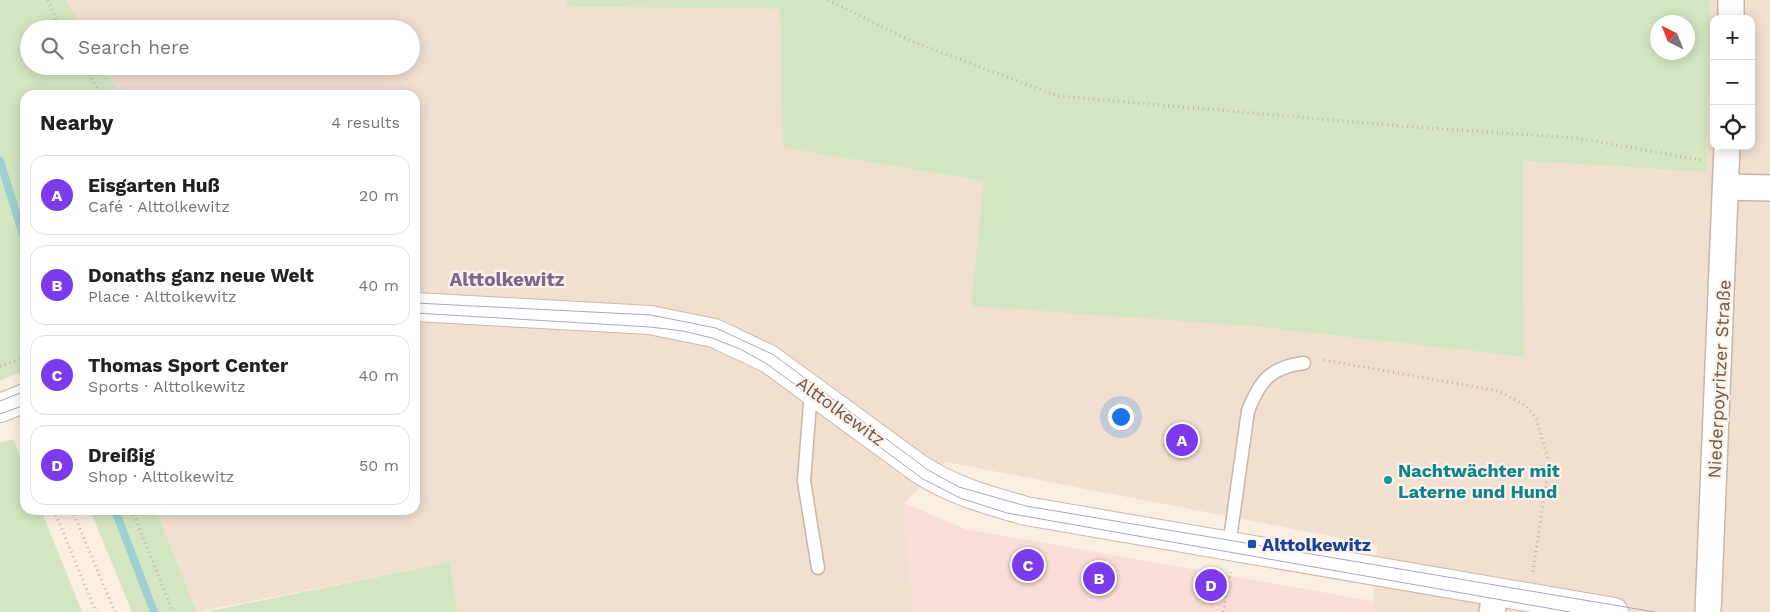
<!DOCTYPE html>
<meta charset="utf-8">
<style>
:root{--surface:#fff;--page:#f6f6f6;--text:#202124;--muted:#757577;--line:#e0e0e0;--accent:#7c3aed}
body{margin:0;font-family:"Work Sans",sans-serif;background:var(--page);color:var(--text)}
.controls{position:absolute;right:15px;top:15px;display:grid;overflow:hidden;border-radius:10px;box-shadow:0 2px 12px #0003}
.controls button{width:45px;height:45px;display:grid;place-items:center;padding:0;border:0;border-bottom:1px solid var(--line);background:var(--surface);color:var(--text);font:25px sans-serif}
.compass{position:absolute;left:1650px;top:15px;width:45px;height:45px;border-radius:50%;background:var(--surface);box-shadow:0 2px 12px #0003;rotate:317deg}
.you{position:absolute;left:1120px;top:416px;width:18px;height:18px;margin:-12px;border:4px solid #fff;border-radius:50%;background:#1a73e8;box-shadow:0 0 0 8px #1a73e833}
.badge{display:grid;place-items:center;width:32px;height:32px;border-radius:50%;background:var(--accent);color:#fff;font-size:16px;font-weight:700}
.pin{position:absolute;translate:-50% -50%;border:2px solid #fff;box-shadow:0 1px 5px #0006}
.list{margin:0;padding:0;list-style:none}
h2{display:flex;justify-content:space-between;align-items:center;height:65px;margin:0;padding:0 20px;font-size:21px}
h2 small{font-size:16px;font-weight:400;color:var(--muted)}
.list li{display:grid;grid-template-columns:32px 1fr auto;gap:15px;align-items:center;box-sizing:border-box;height:80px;margin:0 10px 10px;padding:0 10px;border:1px solid var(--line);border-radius:15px}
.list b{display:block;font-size:19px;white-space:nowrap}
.list p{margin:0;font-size:16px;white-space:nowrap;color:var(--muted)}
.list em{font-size:16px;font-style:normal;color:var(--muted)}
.icon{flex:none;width:28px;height:28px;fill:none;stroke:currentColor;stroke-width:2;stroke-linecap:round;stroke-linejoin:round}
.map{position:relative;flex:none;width:1770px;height:612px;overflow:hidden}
.search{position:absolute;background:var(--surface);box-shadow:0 2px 12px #0003;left:20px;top:20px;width:400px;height:55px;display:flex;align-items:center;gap:12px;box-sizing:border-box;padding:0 18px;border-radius:28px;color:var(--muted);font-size:19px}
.panel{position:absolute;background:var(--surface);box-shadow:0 2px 12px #0003;left:20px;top:90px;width:400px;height:425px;border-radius:15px}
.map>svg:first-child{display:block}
.residential{fill:#f1dfd0;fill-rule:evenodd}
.commercial{fill:#faddd6}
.green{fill:#d3e6c1;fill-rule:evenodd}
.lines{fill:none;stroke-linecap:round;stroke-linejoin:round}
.stream{stroke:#9fcfd2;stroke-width:8}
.lane-casing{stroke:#c9b5a9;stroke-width:15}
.street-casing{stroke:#c9b5a9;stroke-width:28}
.secondary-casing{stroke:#cfb7aa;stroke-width:30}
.path{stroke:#d1ae9f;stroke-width:3;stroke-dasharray:1 4;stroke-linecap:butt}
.lane{stroke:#fff;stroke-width:12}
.street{stroke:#fff;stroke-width:25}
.secondary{stroke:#fff;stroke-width:28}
.tram{stroke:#b0a2c1;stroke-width:1}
.culture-dot{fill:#0f9aa8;stroke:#fdf2e7;stroke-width:2}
.transit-dot{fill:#1a4fb4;stroke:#fdf2e7;stroke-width:2}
.labels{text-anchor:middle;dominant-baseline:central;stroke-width:4.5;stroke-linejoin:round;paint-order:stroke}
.street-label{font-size:18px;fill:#6f544a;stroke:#fdf2e7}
.culture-label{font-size:18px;font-weight:bold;fill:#0d838f;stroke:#fdf2e7;text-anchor:start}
.transit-label{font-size:18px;font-weight:bold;fill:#164399;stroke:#fdf2e7;text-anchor:start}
.neighbourhood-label{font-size:19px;font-weight:bold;fill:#7f6692;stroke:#fdf2e7}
</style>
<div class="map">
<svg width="1770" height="612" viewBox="0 0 1770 612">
<rect width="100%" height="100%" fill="#faeee1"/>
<path class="residential" d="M66,0H567V7L780,9L784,148L984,181L1251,326L1524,357L1523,161L1706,172L1710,0H1770V612H1372L1377,545L946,462L904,503L913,612H458L450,562L197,612L156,510H415V95H119L103,66H411V29H82ZM1714,19H1751V146H1714Z"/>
<polygon class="commercial" points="904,503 965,529 1372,601 1372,612 913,612"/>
<g class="green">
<polygon points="0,0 66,0 82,29 29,29 29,66 103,66 119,95 25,95 25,370 0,381"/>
<path d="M567,0H1710L1706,172L1523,161L1524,357L1251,326L971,306L984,181L783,148L780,9L567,7ZM1658,22H1688V52H1658Z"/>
<polygon points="13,439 25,469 25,510 41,510 82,612 0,612 0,443"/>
<polygon points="90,510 156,510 197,612 132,612"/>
<polygon points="450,562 458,612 205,612"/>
</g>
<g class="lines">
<g class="stream">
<polyline points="0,161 25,241"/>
<polyline points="115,510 154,612"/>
</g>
<g class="lane-casing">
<g id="lane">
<polyline points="811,390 804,481 818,568"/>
<path d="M1229,546L1248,411C1260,380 1271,367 1304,363"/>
</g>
</g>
<g class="street-casing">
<g id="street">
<polyline points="1731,19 1731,0"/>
<polyline points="1727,187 1770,188"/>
<polyline points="1492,612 1496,592"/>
<polyline points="1708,612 1727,146"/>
</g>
</g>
<g class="secondary-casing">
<g id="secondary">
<path d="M415,307L650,320L714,333L769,359L918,468C951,490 987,500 1026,511L1614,612"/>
<polyline points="0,408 25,398"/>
</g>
</g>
<g class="path">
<polyline points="48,0 60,29"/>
<polyline points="828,0 911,41 1058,96 1412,127 1576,138 1701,160"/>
<polyline points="83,66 102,95"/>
<polyline points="1324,360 1499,391 1526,406 1536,418 1549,463 1533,572"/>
<polyline points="0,366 25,358"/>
<polyline points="54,510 96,612"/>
<polyline points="72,510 115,612"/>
<polyline points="132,510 173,612"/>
<polyline points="1223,612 1231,572"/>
</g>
<use href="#lane" class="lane"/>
<use href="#street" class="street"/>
<use href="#secondary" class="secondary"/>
<g class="tram">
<polyline points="415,303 651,315 716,328 774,355 928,470 959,487 1026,506 1655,612"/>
<polyline points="415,313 650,327 683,331 712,338 740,349 767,364 923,479 960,498 1007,513 1570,612"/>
<polyline points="0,401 25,391"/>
<polyline points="0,414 25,405"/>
</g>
</g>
<circle class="culture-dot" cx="1388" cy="480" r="5"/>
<rect class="transit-dot" x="1247" y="539" width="10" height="10" rx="2.5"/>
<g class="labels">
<g class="street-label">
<text transform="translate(1719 379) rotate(-87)">Niederpoyritzer Straße</text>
<text transform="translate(841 411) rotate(36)">Alttolkewitz</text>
</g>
<g class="culture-label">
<text x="1398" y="470">Nachtwächter mit<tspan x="1398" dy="21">Laterne und Hund</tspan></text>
</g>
<g class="transit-label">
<text x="1262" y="544">Alttolkewitz</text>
</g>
<g class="neighbourhood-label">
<text x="507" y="279">Alttolkewitz</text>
</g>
</g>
</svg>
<div class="controls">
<button>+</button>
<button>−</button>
<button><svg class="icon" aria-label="locate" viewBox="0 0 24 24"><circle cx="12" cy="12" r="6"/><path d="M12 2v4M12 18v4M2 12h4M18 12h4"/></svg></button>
</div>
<svg class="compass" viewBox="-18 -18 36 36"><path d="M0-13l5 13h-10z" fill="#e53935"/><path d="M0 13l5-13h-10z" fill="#757577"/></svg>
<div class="you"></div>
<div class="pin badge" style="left:1182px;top:440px">A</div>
<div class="pin badge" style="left:1099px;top:578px">B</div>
<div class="pin badge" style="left:1028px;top:565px">C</div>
<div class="pin badge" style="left:1211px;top:585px">D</div>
<div class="search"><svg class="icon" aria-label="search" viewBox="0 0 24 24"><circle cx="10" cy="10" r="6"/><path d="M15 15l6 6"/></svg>Search here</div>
<section class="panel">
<h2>Nearby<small>4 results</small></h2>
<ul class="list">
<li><span class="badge">A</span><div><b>Eisgarten Huß</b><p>Café · Alttolkewitz</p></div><em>20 m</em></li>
<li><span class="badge">B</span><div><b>Donaths ganz neue Welt</b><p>Place · Alttolkewitz</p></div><em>40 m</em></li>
<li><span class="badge">C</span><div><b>Thomas Sport Center</b><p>Sports · Alttolkewitz</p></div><em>40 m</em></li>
<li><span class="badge">D</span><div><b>Dreißig</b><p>Shop · Alttolkewitz</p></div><em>50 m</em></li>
</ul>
</section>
</div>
